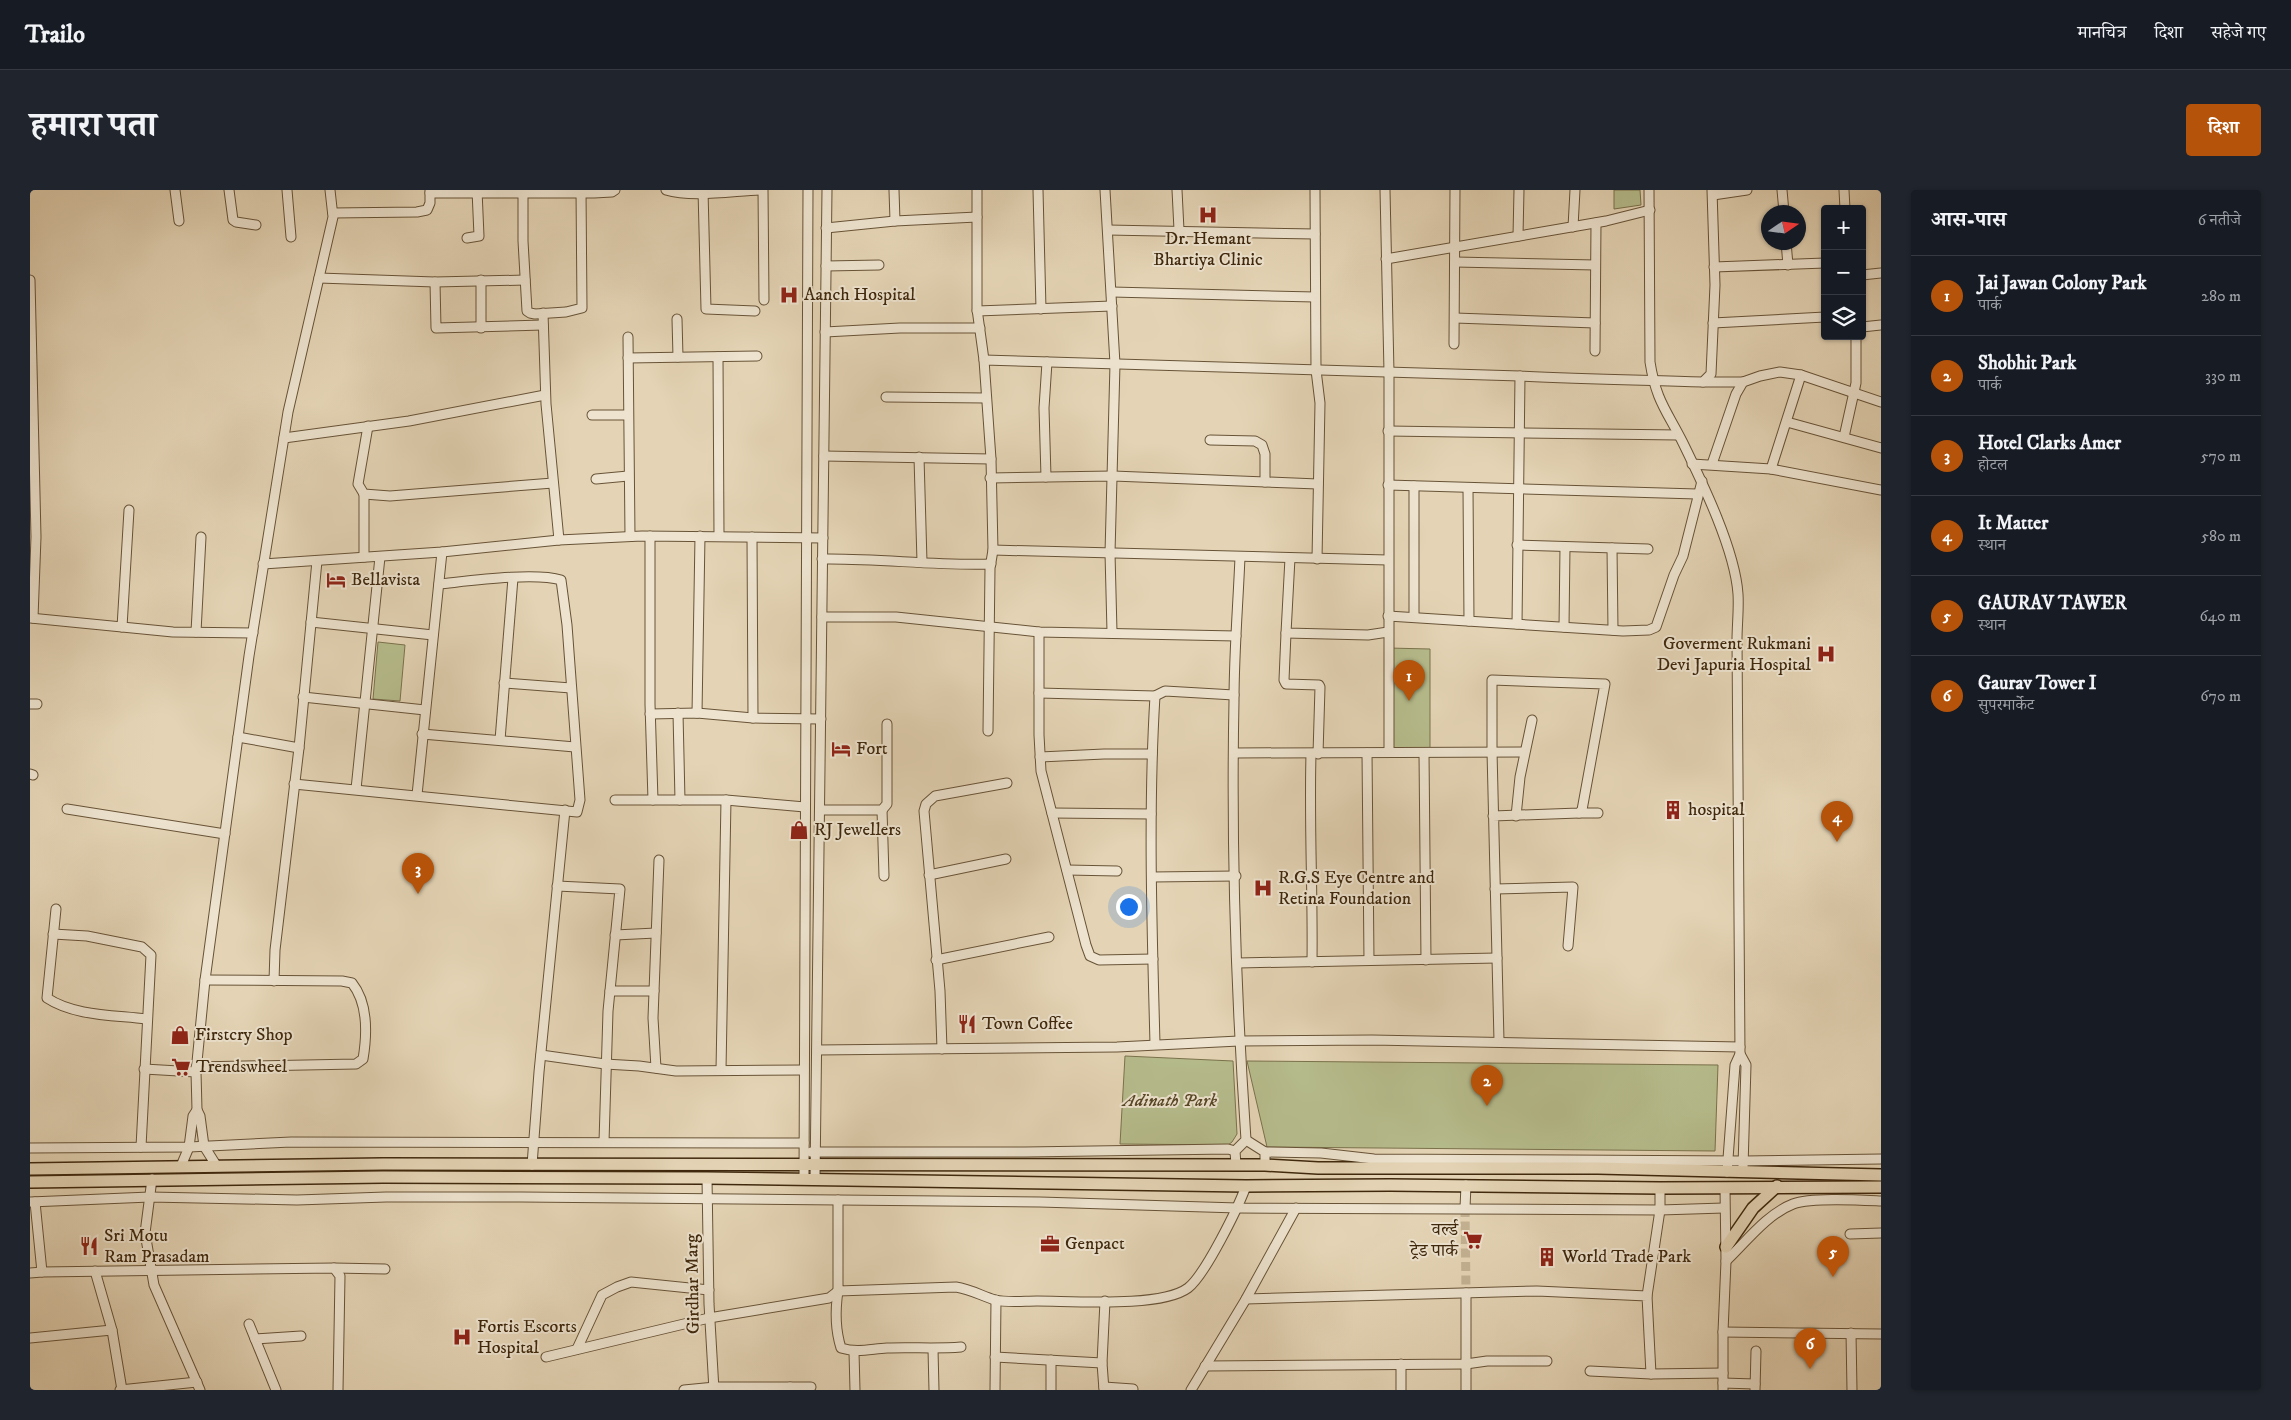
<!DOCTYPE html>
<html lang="hi">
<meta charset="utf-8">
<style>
:root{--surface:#171b24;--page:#20242c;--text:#f1f3f6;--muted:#9ea1a6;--line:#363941;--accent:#b45309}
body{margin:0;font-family:"IM FELL DW Pica","Noto Serif Devanagari",serif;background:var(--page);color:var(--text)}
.controls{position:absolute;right:15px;top:15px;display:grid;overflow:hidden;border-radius:5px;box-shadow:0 1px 4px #0004}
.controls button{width:45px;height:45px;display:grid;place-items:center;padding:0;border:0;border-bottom:1px solid var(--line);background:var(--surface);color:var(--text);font:25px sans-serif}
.compass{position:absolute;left:1731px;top:15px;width:45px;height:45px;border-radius:50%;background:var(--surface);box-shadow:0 1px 4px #0004;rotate:77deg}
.you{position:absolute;left:1098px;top:716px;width:18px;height:18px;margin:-12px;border:4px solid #fff;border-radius:50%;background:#1a73e8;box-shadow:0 0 0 8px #1a73e833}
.badge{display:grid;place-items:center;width:32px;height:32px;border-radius:50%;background:var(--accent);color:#fff;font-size:16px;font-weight:700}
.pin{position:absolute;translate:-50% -41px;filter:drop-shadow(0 1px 2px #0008)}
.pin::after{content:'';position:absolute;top:26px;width:18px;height:15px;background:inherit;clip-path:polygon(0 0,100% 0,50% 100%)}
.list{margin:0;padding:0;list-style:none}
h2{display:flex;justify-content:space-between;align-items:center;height:65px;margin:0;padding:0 20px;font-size:21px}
h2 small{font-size:16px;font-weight:400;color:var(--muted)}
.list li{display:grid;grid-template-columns:32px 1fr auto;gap:15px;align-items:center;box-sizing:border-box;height:80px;padding:0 20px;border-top:1px solid var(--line)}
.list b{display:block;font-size:19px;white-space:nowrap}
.list p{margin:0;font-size:16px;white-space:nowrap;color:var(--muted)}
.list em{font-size:16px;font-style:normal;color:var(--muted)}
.icon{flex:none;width:28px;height:28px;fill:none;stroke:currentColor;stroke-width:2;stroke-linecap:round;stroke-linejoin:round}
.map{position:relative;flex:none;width:1851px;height:1200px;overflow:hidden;border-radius:5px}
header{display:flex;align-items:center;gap:30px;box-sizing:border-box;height:70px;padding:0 25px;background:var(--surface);border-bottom:1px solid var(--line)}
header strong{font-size:24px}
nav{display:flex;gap:28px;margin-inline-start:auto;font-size:18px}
.intro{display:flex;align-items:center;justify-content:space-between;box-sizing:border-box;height:120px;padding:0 30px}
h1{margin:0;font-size:35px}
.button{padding:12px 22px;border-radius:5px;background:var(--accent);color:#fff;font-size:18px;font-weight:700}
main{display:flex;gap:30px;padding:0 30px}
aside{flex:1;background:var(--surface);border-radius:5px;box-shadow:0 1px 4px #0004}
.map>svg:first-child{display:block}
.green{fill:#b6bc8c;stroke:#7a724c}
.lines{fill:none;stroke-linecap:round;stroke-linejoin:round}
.minor-tunnel{stroke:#c3b293;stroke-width:9;stroke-dasharray:9 4.5;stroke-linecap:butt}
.minor-casing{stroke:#685337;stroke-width:11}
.major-casing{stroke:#3f280d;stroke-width:14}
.minor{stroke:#ede3cf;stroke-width:9}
.major{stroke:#e4d4b5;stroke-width:11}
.labels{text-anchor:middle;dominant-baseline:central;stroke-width:4;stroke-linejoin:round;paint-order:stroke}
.poi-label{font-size:18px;fill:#3f280d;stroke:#ede3cf;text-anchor:start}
.park-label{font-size:18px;font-style:italic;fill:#574626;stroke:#ede3cf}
.street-label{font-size:18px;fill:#3f280d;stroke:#ede3cf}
</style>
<header>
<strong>Trailo</strong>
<nav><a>मानचित्र</a><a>दिशा</a><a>सहेजे गए</a></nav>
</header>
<div class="intro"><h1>हमारा पता</h1><a class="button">दिशा</a></div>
<main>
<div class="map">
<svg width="1851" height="1200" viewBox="0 0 1851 1200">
<rect width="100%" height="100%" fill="#e4d4b5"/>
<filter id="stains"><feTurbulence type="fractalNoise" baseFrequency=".004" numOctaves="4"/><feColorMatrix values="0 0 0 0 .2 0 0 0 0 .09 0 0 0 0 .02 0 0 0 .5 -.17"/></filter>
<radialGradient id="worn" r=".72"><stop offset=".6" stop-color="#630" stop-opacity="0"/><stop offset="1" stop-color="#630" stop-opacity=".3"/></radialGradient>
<g class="green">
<polygon points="1584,0 1610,0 1611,15 1584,19"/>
<polygon points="348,452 375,455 370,511 343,509"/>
<polygon points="1358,458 1400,459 1400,563 1359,562"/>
<polygon points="1095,866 1203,871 1207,944 1202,952 1198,955 1090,954"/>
<polygon points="1217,871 1688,875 1685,961 1237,957"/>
</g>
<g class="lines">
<polyline class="minor-tunnel" points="1435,1018 1436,1103"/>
<g class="minor-casing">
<g id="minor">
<polyline points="145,0 149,31"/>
<polyline points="199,0 203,30 206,32 226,35"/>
<polyline points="257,0 261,47"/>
<polyline points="493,0 493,51 497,121 500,123 505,124 536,122 552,118 551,0"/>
<path d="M636,0C662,8 703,1 730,0"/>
<polyline points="673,0 676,119 725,121"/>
<polyline points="733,0 734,110"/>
<polyline points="864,0 865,31"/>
<polyline points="947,0 947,119 954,170"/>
<polyline points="1008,0 1011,119"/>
<polyline points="1075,0 1085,174 1080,363 1082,442"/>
<polyline points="1147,0 1149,40"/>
<polyline points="1285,0 1286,180 1290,213 1287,369"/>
<polyline points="1355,0 1359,182 1359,562"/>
<path d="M1619,0L1620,172C1626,211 1637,221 1653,253C1673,294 1705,360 1708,404C1709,419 1707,435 1707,450L1710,864L1705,875L1697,982"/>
<polyline points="1752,0 1754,22"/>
<polyline points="1814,0 1815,19"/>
<polyline points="400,3 564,3 582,2 585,0"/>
<polyline points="1683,5 1717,0"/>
<polyline points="303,23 387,22 397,20 400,13 400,0"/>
<polyline points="1543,37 1545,0"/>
<polyline points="796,38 865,31 947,27"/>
<polyline points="1078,40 1285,44"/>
<polyline points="1488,46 1489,0"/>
<polyline points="437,48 449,46 447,0"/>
<polyline points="1756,52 1758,75"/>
<polyline points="1356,69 1576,31 1620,20"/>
<polyline points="1425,72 1565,75"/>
<polyline points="796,76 849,75"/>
<polyline points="1684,77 1795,73"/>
<polyline points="1832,85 1851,83"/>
<polyline points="289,88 405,92 495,90"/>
<polyline points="0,90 6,347 3,428"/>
<polyline points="451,90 451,138"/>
<polyline points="405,92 406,138 513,135"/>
<polyline points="1082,102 1285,107"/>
<polyline points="947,121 1082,116"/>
<polyline points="513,123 516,214 529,350"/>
<polyline points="1425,128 1565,133"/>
<polyline points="647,129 648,167"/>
<polyline points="1683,133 1795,127"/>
<polyline points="1832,137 1851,135"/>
<polyline points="795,142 870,138 950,138"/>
<polyline points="598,147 600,346"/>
<polyline points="1424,154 1425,0"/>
<polyline points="1565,161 1566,33"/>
<polyline points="688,167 689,346"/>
<polyline points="598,168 727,166"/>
<polyline points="1673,192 1713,192"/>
<polyline points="856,207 956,208"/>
<polyline points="562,225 598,225"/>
<polyline points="1757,232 1851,258"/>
<polyline points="338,236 328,294 334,304 360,306 523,293"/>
<polyline points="1358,241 1648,245"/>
<polyline points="1814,247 1826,193 1826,146"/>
<polyline points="254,248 379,231 515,205"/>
<polyline points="1180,250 1225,251 1232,255 1235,264 1235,292"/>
<polyline points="794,266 961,269"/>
<polyline points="889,267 892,372"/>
<polyline points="1662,274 1741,279 1851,300"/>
<polyline points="1682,274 1706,204 1713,192 1730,186 1750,182 1771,185 1851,212"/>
<polyline points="1741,279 1771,185"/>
<polyline points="1016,287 1014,218 1017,172"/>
<polyline points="960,288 1083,286 1288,294"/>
<polyline points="566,289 598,286"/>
<polyline points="1358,295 1667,304"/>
<polyline points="1438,298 1439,431"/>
<polyline points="620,346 620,514 623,610"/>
<polyline points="722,347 723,528"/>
<polyline points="1487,355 1618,359"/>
<polyline points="1582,358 1583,440"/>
<polyline points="963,360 1358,370"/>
<polyline points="334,367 334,304"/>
<polyline points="1260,368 1256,443 1338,445 1358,442"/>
<path d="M792,369C849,368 905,376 961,374"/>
<polyline points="233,374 412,362 529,350 612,346 793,348"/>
<polyline points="1358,426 1593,441 1619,440 1626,437 1644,385 1653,366 1672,291"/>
<polyline points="792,427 866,427 1009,442 1206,446"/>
<polyline points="1384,427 1384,296"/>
<polyline points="0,428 143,442 223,443"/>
<polyline points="281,432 403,445"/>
<polyline points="1487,434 1490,186"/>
<polyline points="92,437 99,320"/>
<polyline points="1534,437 1535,357"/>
<polyline points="166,442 171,347"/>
<polyline points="1009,442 1009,545 1011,581 1056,755 1060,766 1069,770 1123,769"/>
<polyline points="1256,443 1254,490 1256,494 1289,495 1290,497 1288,564"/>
<polyline points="474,493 541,498"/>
<polyline points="1009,503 1125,506 1135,501 1204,505"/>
<path d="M1125,506C1118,622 1122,738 1125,854"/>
<polyline points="273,507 395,520"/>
<polyline points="0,514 7,514"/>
<polyline points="648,523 650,610"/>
<polyline points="667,523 670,346"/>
<polyline points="620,524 667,523 723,528 791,529"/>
<path d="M958,541L960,378L963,360L961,269L954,170L1490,186C1551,189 1612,190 1673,192L1681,184L1685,95L1682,0"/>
<polyline points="392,544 545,557"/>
<polyline points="208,547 269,558"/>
<polyline points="470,550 483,388"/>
<polyline points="1204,563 1494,562"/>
<polyline points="1337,563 1339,770"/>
<polyline points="1394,563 1396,770"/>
<path d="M1281,565C1279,634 1283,703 1282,772"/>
<polyline points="1010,567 1074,564 1122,564"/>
<polyline points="0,584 3,585"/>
<path d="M264,594L547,622L550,610L537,435L531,390C504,382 439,391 409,394"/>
<polyline points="326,599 350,367"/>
<polyline points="387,605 412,362"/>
<polyline points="585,610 696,610 775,617"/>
<polyline points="37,619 195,644"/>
<polyline points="790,620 852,620 857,614 857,534"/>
<polyline points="852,620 854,686"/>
<polyline points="1022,623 1121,624"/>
<polyline points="1549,623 1568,623"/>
<polyline points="1463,626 1549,623 1552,620 1575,494 1462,490 1462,561 1469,851"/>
<polyline points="1486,626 1490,587 1502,530"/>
<polyline points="1037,680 1087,681"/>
<polyline points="899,685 976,669"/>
<polyline points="1122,687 1206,686"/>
<polyline points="527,696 590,699 578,821 574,952"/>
<polyline points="1465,699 1543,697 1538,756"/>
<path d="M26,719L17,808C44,826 84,825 116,829"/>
<polyline points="23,744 57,746 112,757 121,765 111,957"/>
<polyline points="585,745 626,743"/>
<polyline points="906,770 1019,747"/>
<polyline points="1208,773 1467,768"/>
<polyline points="244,791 245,760 269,558 287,371"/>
<polyline points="580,801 624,801"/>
<polyline points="912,859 910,801 894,621 896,614 905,606 977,593"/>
<polyline points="787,860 1087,857 1209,851 1342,850 1710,857"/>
<polyline points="1710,864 1716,875 1713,977"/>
<polyline points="511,865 575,874 609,876 646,881 774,880"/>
<path d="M166,877L326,874L333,869C337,845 338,813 322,793L312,791L175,790"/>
<polyline points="626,878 623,828 629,670"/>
<polyline points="114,879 166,882"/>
<polyline points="691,880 696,610"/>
<polyline points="167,920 166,882 175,790 219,466 258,222 303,27 300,0"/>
<polyline points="1216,950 1235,962 1235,975"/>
<polyline points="0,958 159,957 261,952 774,953"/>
<polyline points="781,962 995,962 1198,959 1205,961"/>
<polyline points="1235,962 1291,963 1344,969 1714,971 1851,969"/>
<polyline points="502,975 509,882 535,620"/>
<path d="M1206,975L1205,961L1216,950C1206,804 1201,657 1204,511C1204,463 1208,415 1210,367"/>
<polyline points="151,976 159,957 163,926 167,920 170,926 174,956 186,975"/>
<polyline points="677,988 679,1114 684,1200"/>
<polyline points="122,989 115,1043 124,1095 170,1200"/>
<polyline points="774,989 778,0"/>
<polyline points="785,989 797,0"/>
<path d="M808,1010V1101L926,1097C940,1099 952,1106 965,1110C978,1113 994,1111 1007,1111C1042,1111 1131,1118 1158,1098C1175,1085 1208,1018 1216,996"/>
<polyline points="0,1012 120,1007 267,1010 356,1007 491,1007 1010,1012 1208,1018 1630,1020 1694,1018"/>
<polyline points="5,1012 12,1082 304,1078 310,1086 308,1200"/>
<polyline points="1435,1018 1436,995"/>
<polyline points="1820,1044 1851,1043"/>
<path d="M1696,1071C1716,1052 1737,1024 1763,1014C1781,1007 1830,1010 1851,1011"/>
<polyline points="304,1078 355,1079"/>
<polyline points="65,1081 82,1140 92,1200"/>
<polyline points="0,1083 12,1082"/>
<path d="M808,1101C805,1121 805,1139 811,1158C827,1163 840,1159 857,1158C882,1157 906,1159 931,1157"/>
<polyline points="1617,1106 1630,1020 1630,998"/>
<polyline points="1216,1109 1507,1101 1617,1106 1621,1184"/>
<polyline points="219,1134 246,1200"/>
<polyline points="1693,1142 1851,1144"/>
<polyline points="1821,1143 1822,1200"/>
<polyline points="0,1148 82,1140"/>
<polyline points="225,1149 271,1146"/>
<polyline points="547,1159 572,1105 587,1097 601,1092 679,1100"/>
<polyline points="903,1159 904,1200"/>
<polyline points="824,1162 825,1200"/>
<polyline points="516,1167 679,1128 799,1108 808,1101"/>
<polyline points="965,1167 1072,1173"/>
<polyline points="1175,1176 1436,1174 1457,1171 1517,1171"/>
<polyline points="1560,1181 1621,1184 1693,1183"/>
<polyline points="1693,1193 1725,1194"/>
<polyline points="760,1197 781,1197"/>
<polyline points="1074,1197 1103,1199"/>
<polyline points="90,1200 167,1192"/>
<polyline points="654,1200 685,1197 760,1197 760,1200"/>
<polyline points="965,1200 966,1110"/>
<polyline points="1021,1200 1021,1170"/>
<polyline points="1074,1200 1072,1173 1075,1111"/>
<polyline points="1161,1200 1216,1109 1266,1018"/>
<polyline points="1371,1200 1371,1174"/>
<polyline points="1436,1200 1436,1103"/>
<polyline points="1693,1200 1693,1142 1696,1071 1695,998"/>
<polyline points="1725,1200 1726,1161"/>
</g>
</g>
<g class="major-casing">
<g id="major">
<polyline points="0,979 353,974 1235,975 1288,978 1568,978 1851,985"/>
<polyline points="0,992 353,987 677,988 1216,996 1360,995 1630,998 1851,997"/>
<polyline points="1696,1057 1723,1018 1747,996"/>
</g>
</g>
<use href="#minor" class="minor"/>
<use href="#major" class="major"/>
</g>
<defs>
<g id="hospital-bare" transform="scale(1.5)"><path d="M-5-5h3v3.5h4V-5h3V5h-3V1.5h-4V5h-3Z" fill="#8f2418" stroke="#ede3cf" stroke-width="2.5" paint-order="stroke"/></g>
<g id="hotel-bare" transform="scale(1.5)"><path d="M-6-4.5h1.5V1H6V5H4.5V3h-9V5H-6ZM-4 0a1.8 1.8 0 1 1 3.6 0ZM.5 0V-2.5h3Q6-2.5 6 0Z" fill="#8f2418" stroke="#ede3cf" stroke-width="2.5" paint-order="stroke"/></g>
<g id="building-bare" transform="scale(1.5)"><path d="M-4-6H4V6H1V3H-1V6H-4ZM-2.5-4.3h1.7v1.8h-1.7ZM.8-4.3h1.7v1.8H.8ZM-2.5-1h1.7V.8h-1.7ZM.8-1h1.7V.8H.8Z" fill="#8f2418" stroke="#ede3cf" stroke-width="2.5" paint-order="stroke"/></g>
<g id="shop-bare" transform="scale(1.5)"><path d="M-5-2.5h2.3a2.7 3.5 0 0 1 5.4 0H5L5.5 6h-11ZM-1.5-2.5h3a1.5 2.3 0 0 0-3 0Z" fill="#8f2418" stroke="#ede3cf" stroke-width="2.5" paint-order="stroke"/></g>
<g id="restaurant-bare" transform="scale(1.5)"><path d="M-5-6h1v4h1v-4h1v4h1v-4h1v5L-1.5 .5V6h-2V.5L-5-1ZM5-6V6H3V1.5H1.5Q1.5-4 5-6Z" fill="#8f2418" stroke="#ede3cf" stroke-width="2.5" paint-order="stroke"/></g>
<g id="supermarket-bare" transform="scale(1.5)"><path d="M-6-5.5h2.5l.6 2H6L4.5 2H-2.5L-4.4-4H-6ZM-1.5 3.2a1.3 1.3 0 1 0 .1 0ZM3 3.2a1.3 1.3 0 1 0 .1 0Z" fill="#8f2418" stroke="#ede3cf" stroke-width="2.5" paint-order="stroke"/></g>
<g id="office-bare" transform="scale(1.5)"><path d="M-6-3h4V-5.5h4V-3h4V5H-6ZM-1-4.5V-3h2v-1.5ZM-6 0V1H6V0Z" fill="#8f2418" stroke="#ede3cf" stroke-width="2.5" paint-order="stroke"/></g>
</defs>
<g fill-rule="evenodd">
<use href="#hospital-bare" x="1178" y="25"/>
<use href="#hospital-bare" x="759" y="105"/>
<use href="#hotel-bare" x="306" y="390"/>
<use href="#hospital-bare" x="1796" y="464"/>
<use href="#hotel-bare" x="811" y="559"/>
<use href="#building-bare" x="1643" y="620"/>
<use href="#shop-bare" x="769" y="640"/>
<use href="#hospital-bare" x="1233" y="698"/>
<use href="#restaurant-bare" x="937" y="834"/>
<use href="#shop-bare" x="150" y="845"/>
<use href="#supermarket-bare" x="151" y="877"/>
<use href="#supermarket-bare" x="1443" y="1050"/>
<use href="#office-bare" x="1020" y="1054"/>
<use href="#restaurant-bare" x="59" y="1056"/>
<use href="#building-bare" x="1517" y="1067"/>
<use href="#hospital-bare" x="432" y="1147"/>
</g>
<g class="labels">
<g class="poi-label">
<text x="1178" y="49" text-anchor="middle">Dr. Hemant<tspan x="1178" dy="21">Bhartiya Clinic</tspan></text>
<text x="774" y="105">Aanch Hospital</text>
<text x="321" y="390">Bellavista</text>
<text x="1781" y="454" text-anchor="end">Goverment Rukmani<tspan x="1781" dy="21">Devi Japuria Hospital</tspan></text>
<text x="826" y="559">Fort</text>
<text x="1658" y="620">hospital</text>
<text x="784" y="640">RJ Jewellers</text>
<text x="1248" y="688">R.G.S Eye Centre and<tspan x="1248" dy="21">Retina Foundation</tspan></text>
<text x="952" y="834">Town Coffee</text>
<text x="165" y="845">Firstcry Shop</text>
<text x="166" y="877">Trendswheel</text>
<text x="1428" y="1040" text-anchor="end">वर्ल्ड<tspan x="1428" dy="21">ट्रेड पार्क</tspan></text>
<text x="74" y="1046">Sri Motu<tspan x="74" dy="21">Ram Prasadam</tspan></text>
<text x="1035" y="1054">Genpact</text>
<text x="1532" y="1067">World Trade Park</text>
<text x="447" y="1137">Fortis Escorts<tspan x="447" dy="21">Hospital</tspan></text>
</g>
<g class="park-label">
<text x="1140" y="911">Adinath Park</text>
</g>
<g class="street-label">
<text transform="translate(663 1094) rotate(-91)">Girdhar Marg</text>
</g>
</g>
<rect width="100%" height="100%" filter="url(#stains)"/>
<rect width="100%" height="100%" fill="url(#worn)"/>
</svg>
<div class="controls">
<button>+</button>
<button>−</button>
<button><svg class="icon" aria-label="layers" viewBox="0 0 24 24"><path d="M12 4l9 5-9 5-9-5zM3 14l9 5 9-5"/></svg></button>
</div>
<svg class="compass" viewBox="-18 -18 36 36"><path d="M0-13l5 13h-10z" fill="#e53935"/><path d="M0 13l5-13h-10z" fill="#9ea1a6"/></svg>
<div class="you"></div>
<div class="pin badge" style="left:1379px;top:511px">1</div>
<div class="pin badge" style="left:1457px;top:916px">2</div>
<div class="pin badge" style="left:388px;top:704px">3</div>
<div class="pin badge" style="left:1807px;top:652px">4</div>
<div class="pin badge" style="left:1803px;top:1087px">5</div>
<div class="pin badge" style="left:1780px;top:1179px">6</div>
</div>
<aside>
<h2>आस-पास<small>6 नतीजे</small></h2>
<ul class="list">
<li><span class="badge">1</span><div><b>Jai Jawan Colony Park</b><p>पार्क</p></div><em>280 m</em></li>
<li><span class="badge">2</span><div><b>Shobhit Park</b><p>पार्क</p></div><em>330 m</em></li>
<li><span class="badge">3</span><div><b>Hotel Clarks Amer</b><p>होटल</p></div><em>570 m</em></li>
<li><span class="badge">4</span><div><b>It Matter</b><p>स्थान</p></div><em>580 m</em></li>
<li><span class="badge">5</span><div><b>GAURAV TAWER</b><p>स्थान</p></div><em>640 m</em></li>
<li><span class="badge">6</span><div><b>Gaurav Tower I</b><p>सुपरमार्केट</p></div><em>670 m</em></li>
</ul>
</aside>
</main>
